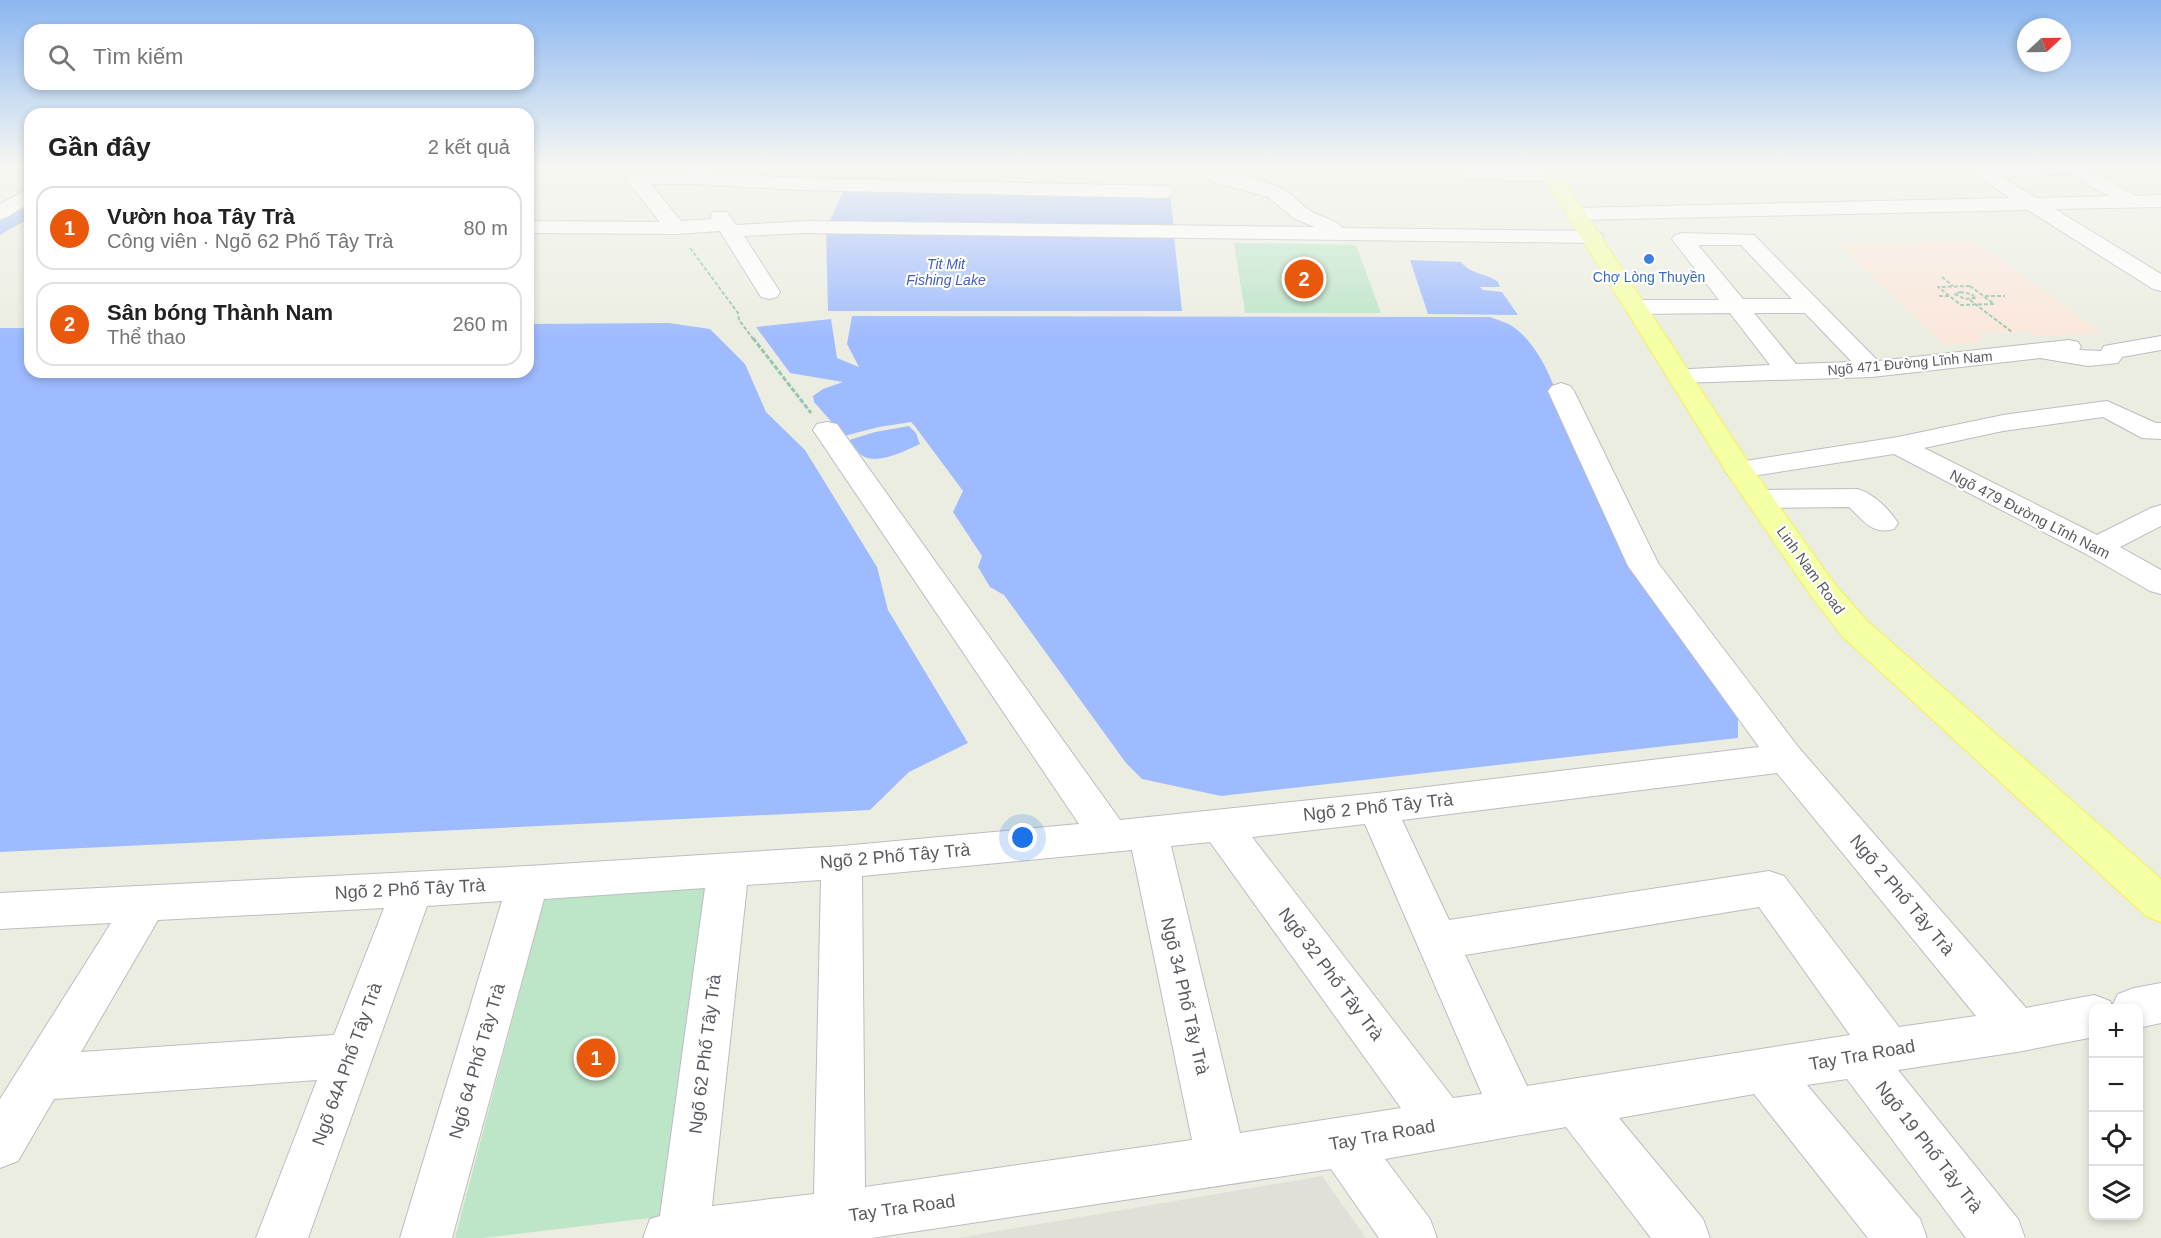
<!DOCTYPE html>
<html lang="vi">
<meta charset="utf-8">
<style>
:root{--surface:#fff;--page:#f2f2f2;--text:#222;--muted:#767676;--line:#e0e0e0;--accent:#ea580c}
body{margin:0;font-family:Arial,sans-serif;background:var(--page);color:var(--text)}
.controls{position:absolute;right:18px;bottom:18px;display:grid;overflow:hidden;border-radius:12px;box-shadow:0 3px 9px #0003}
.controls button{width:54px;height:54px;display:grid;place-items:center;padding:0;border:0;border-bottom:2px solid var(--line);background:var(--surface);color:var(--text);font:30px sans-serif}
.compass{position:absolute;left:2017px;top:18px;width:54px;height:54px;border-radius:50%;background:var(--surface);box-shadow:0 3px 9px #0003;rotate:68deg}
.you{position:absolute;left:1023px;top:838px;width:21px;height:21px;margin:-15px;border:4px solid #fff;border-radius:50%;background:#1a73e8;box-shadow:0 0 0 9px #1a73e833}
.badge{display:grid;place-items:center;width:39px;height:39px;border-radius:50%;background:var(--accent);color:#fff;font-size:20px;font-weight:700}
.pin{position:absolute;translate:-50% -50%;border:3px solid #fff;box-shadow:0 2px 6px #0006}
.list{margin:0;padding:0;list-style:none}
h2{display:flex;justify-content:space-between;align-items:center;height:78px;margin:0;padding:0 24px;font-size:26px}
h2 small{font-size:20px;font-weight:400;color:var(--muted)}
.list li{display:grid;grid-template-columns:39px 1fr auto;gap:18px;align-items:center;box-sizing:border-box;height:84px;margin:0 12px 12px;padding:0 12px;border:2px solid var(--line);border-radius:18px}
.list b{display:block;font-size:22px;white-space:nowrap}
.list p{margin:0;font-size:20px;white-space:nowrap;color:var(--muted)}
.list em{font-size:20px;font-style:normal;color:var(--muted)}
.icon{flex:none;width:33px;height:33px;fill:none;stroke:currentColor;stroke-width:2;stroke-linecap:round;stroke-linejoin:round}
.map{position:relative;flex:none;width:2161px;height:1238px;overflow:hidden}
.search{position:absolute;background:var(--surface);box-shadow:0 3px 9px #0003;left:24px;top:24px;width:510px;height:66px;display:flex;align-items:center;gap:15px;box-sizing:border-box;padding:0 21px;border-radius:18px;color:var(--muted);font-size:22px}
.panel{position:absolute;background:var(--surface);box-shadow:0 3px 9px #0003;left:24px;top:108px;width:510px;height:270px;border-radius:18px}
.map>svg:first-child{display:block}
.industrial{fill:#e0e0d9}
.medical{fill:#fbe7dc}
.green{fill:#bde5c8}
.water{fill:#9fbbff}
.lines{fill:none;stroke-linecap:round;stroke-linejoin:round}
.canal{fill:#9fbbff;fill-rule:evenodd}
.minor-casing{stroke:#bcbcc3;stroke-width:2}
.major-casing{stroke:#f3f154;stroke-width:2}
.path-far1{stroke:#96c6b0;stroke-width:2;stroke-dasharray:4 2;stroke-linecap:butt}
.path{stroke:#96c6b0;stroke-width:3;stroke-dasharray:5 2;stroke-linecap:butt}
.minor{fill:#fff;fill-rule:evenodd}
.major{fill:#f5ffa4;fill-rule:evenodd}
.shop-dot{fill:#3f7fe0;stroke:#fff;stroke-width:2}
.labels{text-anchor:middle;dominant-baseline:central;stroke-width:4.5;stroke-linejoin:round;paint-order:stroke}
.far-water-label{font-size:14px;font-style:italic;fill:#405dc4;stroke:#fff}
.far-shop-label{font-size:14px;fill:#366cbe;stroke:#fff}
.far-street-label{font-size:14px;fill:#5a5b62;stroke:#fff}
.street-label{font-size:15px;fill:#5a5b62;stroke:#fff}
.near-street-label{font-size:18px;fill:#5a5b62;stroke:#fff}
</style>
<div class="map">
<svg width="2161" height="1238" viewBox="0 0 2161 1238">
<rect width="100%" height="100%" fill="#ecede1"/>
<polygon class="industrial" points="1322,1176 1366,1238 958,1238"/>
<polygon class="medical" points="1977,242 2102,333 2036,336 2031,332 1982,333 1980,343 1945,345 1840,246 1847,243"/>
<g class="green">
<polygon points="1234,243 1356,245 1381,313 1245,313"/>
<polygon points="713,885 667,1216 482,1238 455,1238 544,900"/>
</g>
<g class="water">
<polygon points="845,187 1170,194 1174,230 828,225"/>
<polygon points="826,231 1174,236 1182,311 828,311"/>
<path d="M1410,260L1461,262C1473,276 1485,272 1498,282L1500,287H1480L1483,290L1502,292L1518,315L1428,314Z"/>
<path d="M852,316L1490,317C1497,320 1506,322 1512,326C1543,348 1554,387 1567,420L1738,706V738L1221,796L1142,779L1126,763L1004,595L990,587L978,567L982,556L953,512L963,491L914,425L911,422L879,427L844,436L814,402L813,396L823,389L843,382L790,373L756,327L831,319L837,358L859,367L847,344Z"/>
<polygon points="669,323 710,329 745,364 766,412 805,450 877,567 888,610 968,743 909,772 870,810 0,852 0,328 30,328 30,372 528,372 528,324"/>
<path d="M909,426L916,433L920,444C904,451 877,466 861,455C857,451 853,444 849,440L875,432Z"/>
</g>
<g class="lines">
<polygon class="canal" points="30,205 30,218 0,235 0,221"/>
<g class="minor-casing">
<g id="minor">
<path d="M696,165H715L709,173L800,178L1164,186L1171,188L1174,192L1171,196L1164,198L800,190L695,184H651L681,221L712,219L710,216L713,212H727L736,225L805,221L1315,227L1295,219L1268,197L1210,181L1207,177L1210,173C1227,169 1273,182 1288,192C1297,199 1304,208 1314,213C1324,218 1334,219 1343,228L1593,231L1600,233L1603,237L1600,241L1593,243L805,233L744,236L780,292L777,297L769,299L761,297L720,231L676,234L528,233V221L660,222L626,179L629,175L636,173L690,172Z"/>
<path d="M1961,165H2080L2136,196L2161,195V207L2055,209L2161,274V291L2153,289L2028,210L1576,220L1569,218L1566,214L1569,210L1576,208L2010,198ZM2069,174L2109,196L2036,198L2002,177Z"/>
<polygon points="1472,169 1551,169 1558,171 1560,175 1558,179 1551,181 1465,179 1463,175 1465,171"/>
<polygon points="30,188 30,203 7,217 0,219 0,204"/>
<path d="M1682,233L1754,235L1878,361L2069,340L2078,342L2081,347L2079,350L2101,351L2104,346L2161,336V350L2122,357L2118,363L2088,366L2040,358L1872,377L1679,383L1670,380L1666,375L1670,370L1770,365L1730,313L1637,314L1629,312L1625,307L1629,302L1637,300H1719L1672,239L1675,235ZM1698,245H1741L1792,299H1743ZM1754,313H1805L1852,362L1796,364Z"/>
<path d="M1561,383L1570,386L1574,391L1658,563L1799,748L2026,1008L2094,995L2110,1001L2112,1006L2118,994L2134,988L2161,983V1023L2138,1028V1008H2094V1037L2017,1052L1898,1070L2018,1219L2025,1238H1966L1847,1079L1807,1085L1920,1219L1927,1238H1868L1754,1094L1619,1118L1703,1219L1710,1238H1651L1566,1127L1385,1159L1430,1219L1437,1238H1379L1331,1169L872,1238H643L650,1219L660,1216L705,888L544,899L452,1238H400L502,901L427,906L308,1238H256L317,1080L54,1099L18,1161L0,1168V1099L111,923L0,929V893L528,866L842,846L1079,824L813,430L817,424L827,422L837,424L1120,820L1377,793L1759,747L1628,566L1548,391L1552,386ZM1777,773L1976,1016L1899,1027L1784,876L1769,871L1449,920L1402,820ZM1365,824L1482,1094L1453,1098L1252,837ZM1210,842L1401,1108L1240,1133L1171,846ZM1132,850L1192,1140L865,1187L862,876ZM821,880L814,1194L712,1206L747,885ZM1759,907L1850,1035L1527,1086L1465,955ZM384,908L334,1035L81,1052L158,920Z"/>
<polygon points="2107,401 2156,423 2161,423 2161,439 2142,438 2103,417 2003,431 1924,448 2097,535 2151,508 2161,505 2161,526 2120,547 2161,570 2161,594 2150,591 2086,554 1894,454 1739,478 1729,476 1725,470 1729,464 1739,462 1898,437 2003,415"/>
<path d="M1857,489C1873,493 1889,509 1898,523L1894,529C1872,535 1864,521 1849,507L1761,508L1751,505L1746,499L1751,493L1761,490Z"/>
</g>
</g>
<g class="major-casing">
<polygon id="major" points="1536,165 1554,165 1752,468 1833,582 1867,621 2161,879 2161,922 2146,916 1843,637 1811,596 1725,470"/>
</g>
<g class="path-far1">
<polyline points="690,248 738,313 739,320 754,340"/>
<polyline points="1942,277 1953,286"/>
<polygon points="1970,286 1994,304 1961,305 1938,287"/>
<polygon points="1960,292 1971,294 1976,298 1965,299 1955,294"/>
<polyline points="1939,296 1950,296"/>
<polyline points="1985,296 2005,296"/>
<polyline points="1970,300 2012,332"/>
</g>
<polyline class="path" points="753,338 811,413"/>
<use href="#minor" class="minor"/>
<use href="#major" class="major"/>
</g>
<linearGradient id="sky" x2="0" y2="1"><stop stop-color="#8bb7f1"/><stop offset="0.49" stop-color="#f6f7f2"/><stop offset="1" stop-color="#f6f7f2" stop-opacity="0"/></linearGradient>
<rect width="2161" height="338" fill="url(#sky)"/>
<circle class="shop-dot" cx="1649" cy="259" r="6"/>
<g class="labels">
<g class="far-water-label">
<text x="946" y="264">Tit Mit<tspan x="946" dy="16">Fishing Lake</tspan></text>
</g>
<g class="far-shop-label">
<text x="1649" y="277">Chợ Lòng Thuyền</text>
</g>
<g class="far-street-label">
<text transform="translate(1910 363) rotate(-5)">Ngõ 471 Đường Lĩnh Nam</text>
</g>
<g class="street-label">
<text transform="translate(2030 514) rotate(27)">Ngõ 479 Đường Lĩnh Nam</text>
<text transform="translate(1811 570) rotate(54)">Linh Nam Road</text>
</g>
<g class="near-street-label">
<text transform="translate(1378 807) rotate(-6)">Ngõ 2 Phố Tây Trà</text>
<text transform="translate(895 856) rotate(-5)">Ngõ 2 Phố Tây Trà</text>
<text transform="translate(410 889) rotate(-3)">Ngõ 2 Phố Tây Trà</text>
<text transform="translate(1902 895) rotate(50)">Ngõ 2 Phố Tây Trà</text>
<text transform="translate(1331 974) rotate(53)">Ngõ 32 Phố Tây Trà</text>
<text transform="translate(1185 996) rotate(77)">Ngõ 34 Phố Tây Trà</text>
<text transform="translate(705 1054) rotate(-83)">Ngõ 62 Phố Tây Trà</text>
<text transform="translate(1862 1055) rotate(-10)">Tay Tra Road</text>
<text transform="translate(477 1061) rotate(-74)">Ngõ 64 Phố Tây Trà</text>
<text transform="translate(347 1064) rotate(-70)">Ngõ 64A Phố Tây Trà</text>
<text transform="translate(1382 1135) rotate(-10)">Tay Tra Road</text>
<text transform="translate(1929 1147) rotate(52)">Ngõ 19 Phố Tây Trà</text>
<text transform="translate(902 1208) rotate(-8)">Tay Tra Road</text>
</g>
</g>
</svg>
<div class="controls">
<button>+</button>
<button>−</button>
<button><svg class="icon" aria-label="locate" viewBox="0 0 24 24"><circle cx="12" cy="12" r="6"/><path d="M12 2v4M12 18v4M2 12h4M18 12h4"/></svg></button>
<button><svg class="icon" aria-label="layers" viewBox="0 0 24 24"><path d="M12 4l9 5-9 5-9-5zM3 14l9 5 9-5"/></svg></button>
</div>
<svg class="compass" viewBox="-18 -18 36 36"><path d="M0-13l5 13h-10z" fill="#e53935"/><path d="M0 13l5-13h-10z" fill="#767676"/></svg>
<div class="you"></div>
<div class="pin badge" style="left:596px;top:1058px">1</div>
<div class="pin badge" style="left:1304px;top:279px">2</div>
<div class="search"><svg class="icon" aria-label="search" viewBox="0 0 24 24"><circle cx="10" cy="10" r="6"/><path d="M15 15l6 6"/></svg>Tìm kiếm</div>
<section class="panel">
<h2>Gần đây<small>2 kết quả</small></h2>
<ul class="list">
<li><span class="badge">1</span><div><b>Vườn hoa Tây Trà</b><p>Công viên · Ngõ 62 Phố Tây Trà</p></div><em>80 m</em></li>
<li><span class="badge">2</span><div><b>Sân bóng Thành Nam</b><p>Thể thao</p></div><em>260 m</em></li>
</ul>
</section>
</div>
